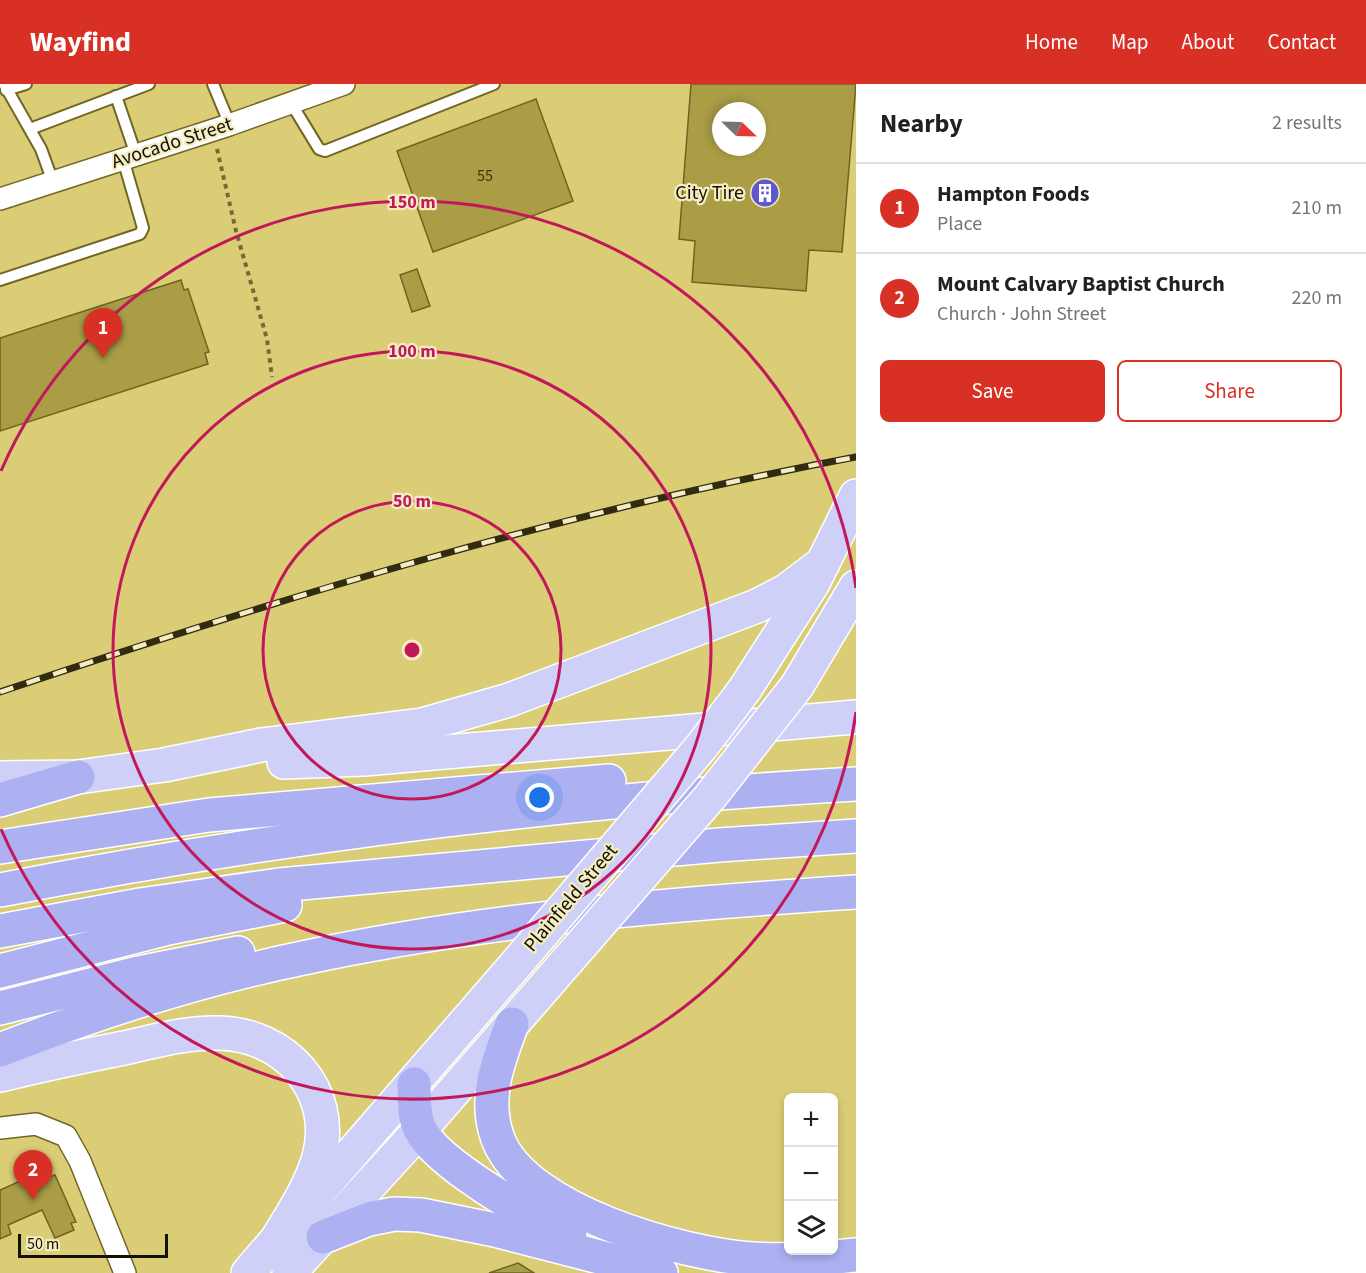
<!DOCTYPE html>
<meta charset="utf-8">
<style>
:root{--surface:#fff;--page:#f6f6f6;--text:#202124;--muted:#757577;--line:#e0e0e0;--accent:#d93025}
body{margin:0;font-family:"Source Sans 3",sans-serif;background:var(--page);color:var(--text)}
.controls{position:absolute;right:18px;bottom:18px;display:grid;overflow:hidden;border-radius:9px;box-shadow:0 3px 9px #0003}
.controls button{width:54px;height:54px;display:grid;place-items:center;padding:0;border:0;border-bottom:2px solid var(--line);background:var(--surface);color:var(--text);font:30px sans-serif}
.compass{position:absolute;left:712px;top:18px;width:54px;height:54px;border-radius:50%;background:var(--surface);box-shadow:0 3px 9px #0003;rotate:113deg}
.scale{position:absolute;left:18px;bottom:15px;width:150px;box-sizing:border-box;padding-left:6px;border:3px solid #141000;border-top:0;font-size:16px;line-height:21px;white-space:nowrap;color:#141000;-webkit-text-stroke:4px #f3edc3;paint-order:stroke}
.you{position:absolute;left:540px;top:714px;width:21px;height:21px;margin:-15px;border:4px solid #fff;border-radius:50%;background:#1a73e8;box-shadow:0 0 0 9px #1a73e833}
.badge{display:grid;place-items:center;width:39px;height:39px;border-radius:50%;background:var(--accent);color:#fff;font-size:20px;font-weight:700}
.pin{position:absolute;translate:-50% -50px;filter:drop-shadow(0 2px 3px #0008)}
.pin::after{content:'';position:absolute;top:32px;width:21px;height:18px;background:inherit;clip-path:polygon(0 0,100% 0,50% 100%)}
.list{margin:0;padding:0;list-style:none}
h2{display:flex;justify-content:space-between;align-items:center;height:78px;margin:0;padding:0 24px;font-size:26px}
h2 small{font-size:20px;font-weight:400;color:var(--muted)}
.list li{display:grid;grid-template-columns:39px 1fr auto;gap:18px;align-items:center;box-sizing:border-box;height:90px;padding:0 24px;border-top:2px solid var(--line)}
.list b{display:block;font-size:22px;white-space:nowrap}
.list p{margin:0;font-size:20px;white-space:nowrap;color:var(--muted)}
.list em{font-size:20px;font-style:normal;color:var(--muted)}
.actions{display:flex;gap:12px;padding:18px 24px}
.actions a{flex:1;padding:14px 0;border:2px solid var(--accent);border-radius:9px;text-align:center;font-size:21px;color:var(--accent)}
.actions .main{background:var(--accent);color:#fff}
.icon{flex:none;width:33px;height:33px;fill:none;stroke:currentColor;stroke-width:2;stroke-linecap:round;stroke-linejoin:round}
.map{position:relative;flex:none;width:856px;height:1189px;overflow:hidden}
header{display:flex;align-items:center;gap:36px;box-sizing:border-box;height:84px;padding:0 30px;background:var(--accent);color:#fff}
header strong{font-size:28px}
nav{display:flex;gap:33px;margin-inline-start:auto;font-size:21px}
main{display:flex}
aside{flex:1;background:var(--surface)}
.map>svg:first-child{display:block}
.building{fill:#aa9d46;stroke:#6e6420;stroke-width:1.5;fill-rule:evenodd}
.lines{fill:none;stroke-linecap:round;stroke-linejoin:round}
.service-casing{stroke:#716723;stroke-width:14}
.minor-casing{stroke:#716723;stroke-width:24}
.primary-casing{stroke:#fff;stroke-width:36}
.motorway-casing{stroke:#fff;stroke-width:36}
.path{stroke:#736a38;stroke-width:4;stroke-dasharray:4.5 4.5;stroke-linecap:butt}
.service{stroke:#fff;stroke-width:10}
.minor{stroke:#fff;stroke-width:21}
.primary{stroke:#ced0f7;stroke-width:33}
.motorway{stroke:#adb1f2;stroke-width:33}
.rail-casing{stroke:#302b11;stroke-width:7}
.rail{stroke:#f3edc3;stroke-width:4.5;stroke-dasharray:14;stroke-linecap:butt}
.primary-bridge-casing{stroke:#fff;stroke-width:36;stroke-linecap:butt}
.primary-bridge{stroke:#ced0f7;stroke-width:33}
.ring{fill:none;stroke:#c2185b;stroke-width:3}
.labels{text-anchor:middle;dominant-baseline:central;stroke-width:4.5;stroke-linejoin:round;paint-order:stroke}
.number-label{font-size:16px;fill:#3a3312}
.street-label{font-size:20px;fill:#141000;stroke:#f3edc3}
.poi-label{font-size:20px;fill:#141000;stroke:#f3edc3;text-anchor:end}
.centre{fill:#c2185b;stroke:#f3edc3;stroke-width:3}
.ring-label{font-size:18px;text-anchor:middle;font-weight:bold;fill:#c2185b;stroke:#f3edc3;stroke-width:4.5;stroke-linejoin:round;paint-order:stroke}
</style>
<header>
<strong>Wayfind</strong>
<nav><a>Home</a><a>Map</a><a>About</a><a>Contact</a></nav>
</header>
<main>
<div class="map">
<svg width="856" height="1189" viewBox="0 0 856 1189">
<rect width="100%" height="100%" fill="#dacd76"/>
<g class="building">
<path d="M691,0H856L842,168L809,166L806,207L692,198L695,157L679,155ZM721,27H757V63H721Z"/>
<polygon points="536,15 573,117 433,168 397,67"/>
<polygon points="417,185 430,222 412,228 400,191"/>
<polygon points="181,196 184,206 188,205 209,268 205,269 208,280 0,347 0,254"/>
<polygon points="45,1086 49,1093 55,1091 76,1138 71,1139 74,1146 55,1154 42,1126 8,1141 11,1150 0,1155 0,1106"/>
<polygon points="518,1179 534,1189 489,1189"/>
</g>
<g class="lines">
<g class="service-casing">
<g id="service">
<polyline points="4,0 41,65 53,98"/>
<polyline points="213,0 230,41"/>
<polyline points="6,6 26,0"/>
<polyline points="116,12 136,71"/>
<polyline points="291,19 319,65 325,67 494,0"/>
<polyline points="30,45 149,0"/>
<polyline points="0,196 140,150 143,144 123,75"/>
</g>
</g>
<g class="minor-casing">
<g id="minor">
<polyline points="0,115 229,41 344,0"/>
<polyline points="0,1044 36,1040 66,1052 80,1077 125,1189"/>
</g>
</g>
<g class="primary-casing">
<g id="primary">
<polyline points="797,602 856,503"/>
<polyline points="745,605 813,499 856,412"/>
<polyline points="284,678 364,675 856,633"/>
<polyline points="0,694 78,693 164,681 261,661 422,641 509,616 757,522 786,507 823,479"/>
<path d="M0,991C41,981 83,972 124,964C155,957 187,948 219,949C284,950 337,1006 319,1073C310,1105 290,1133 273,1162"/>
<polyline points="248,1189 517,879"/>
<polyline points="289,1189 420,1046 568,876"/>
</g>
</g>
<g class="motorway-casing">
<g id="motorway">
<polyline points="0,716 78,693"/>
<polyline points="0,763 209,731 609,697"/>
<path d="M0,806C282,751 569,716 856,700"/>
<polyline points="0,847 140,821 279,801 719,761 856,752"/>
<polyline points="0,887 168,844 285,821"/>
<polyline points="0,924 134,890 238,869"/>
<path d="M512,940C498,977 483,1015 498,1055C525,1127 682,1170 752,1175C787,1177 821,1175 856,1171"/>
<path d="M0,966C98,928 200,895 303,874C484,835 671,820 856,808"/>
<path d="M414,1000C415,1015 413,1031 420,1045C436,1080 534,1134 570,1152"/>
<polyline points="323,1153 369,1135 394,1130 421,1131 495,1146 661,1189"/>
</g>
</g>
<polyline class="path" points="217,65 236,147 267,255 272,293"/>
<use href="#service" class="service"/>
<use href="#minor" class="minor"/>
<use href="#primary" class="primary"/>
<use href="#motorway" class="motorway"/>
<g class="rail-casing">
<path id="rail" d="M0,608C281,514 564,427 856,373"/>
</g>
<use href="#rail" class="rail"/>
<g class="primary-bridge-casing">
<g id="primary-bridge">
<polyline points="568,876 710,713 797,602"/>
<polyline points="517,879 702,662 745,605"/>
</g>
</g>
<use href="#primary-bridge" class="primary-bridge"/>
</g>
<g class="ring">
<circle cx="412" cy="566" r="149"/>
<circle cx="412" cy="566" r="299"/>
<path d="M856 628A448 448 0 0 1 1 745M1 387A448 448 0 0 1 856 504"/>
</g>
<defs>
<g id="building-disc" transform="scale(1.5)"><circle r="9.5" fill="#5e58d0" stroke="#f3edc3"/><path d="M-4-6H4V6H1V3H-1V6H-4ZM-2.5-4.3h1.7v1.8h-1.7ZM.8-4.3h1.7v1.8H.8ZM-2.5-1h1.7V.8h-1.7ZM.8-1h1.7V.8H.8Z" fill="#fff"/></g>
</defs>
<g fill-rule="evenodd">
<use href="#building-disc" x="765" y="109"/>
</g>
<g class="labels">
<g class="number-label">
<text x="485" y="92">55</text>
</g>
<g class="street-label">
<text transform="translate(172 59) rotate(-18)">Avocado Street</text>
<text transform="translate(571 814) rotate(-50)">Plainfield Street</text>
</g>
<g class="poi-label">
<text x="744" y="109">City Tire</text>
</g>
</g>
<circle cx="412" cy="566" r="9" class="centre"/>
<g class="ring-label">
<text x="412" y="124">150 m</text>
<text x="412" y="273">100 m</text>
<text x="412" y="423">50 m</text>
</g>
</svg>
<div class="controls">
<button>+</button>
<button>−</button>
<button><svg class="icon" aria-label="layers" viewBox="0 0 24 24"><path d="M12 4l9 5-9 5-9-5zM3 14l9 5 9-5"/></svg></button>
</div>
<svg class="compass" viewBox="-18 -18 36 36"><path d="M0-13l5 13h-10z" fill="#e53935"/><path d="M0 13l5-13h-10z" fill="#757577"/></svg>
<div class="scale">50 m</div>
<div class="you"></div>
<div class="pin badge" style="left:103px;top:274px">1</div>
<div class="pin badge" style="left:33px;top:1116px">2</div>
</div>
<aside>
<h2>Nearby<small>2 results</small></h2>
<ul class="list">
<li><span class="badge">1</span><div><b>Hampton Foods</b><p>Place</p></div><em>210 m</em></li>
<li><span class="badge">2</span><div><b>Mount Calvary Baptist Church</b><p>Church · John Street</p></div><em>220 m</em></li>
</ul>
<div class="actions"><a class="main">Save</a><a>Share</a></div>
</aside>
</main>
